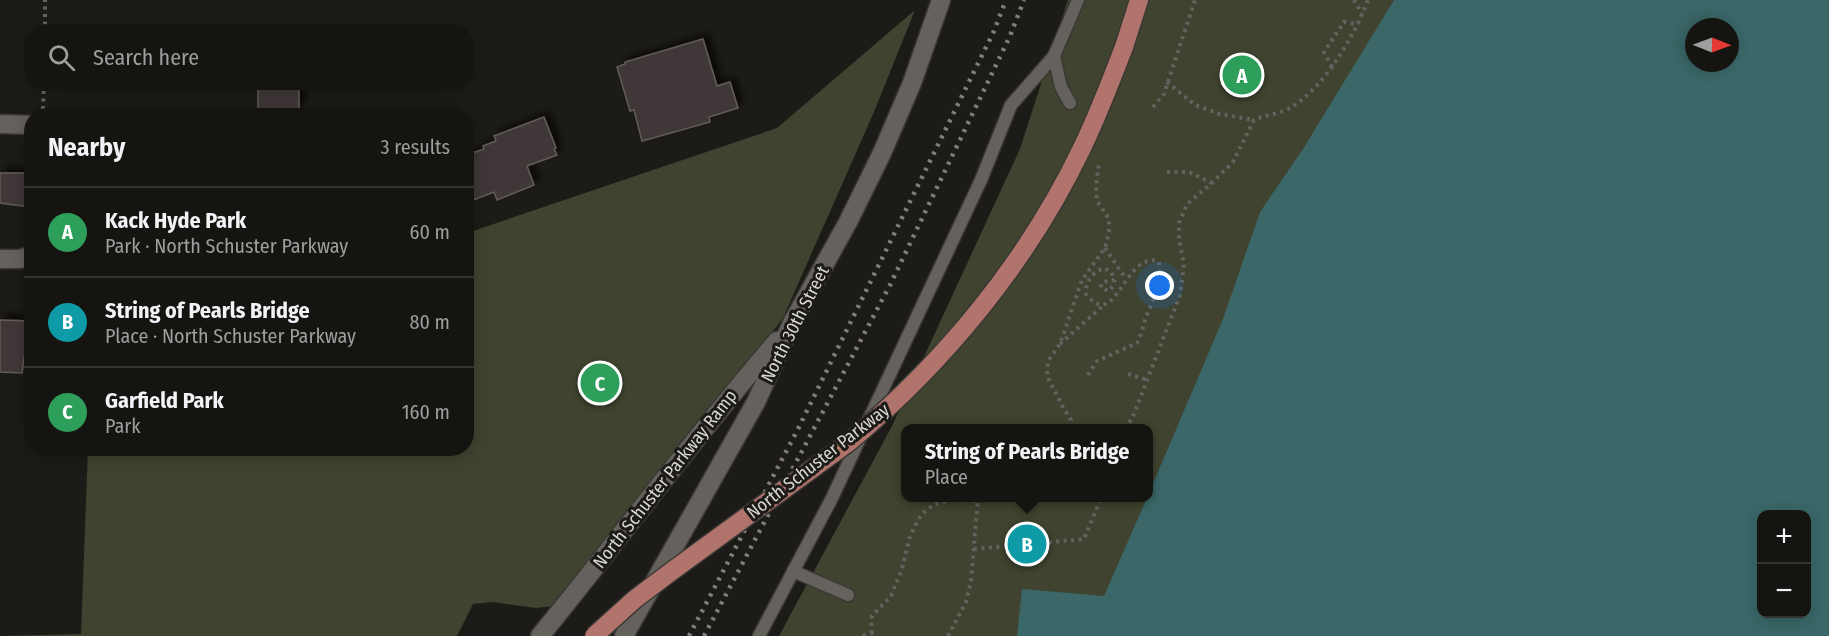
<!DOCTYPE html>
<meta charset="utf-8">
<style>
:root{--surface:#161411;--page:#1f1d1a;--text:#f1f3f6;--muted:#9e9e9f;--line:#353331;--accent:#0f766e}
body{margin:0;font-family:"Fira Sans Condensed",sans-serif;background:var(--page);color:var(--text)}
.controls{position:absolute;right:18px;bottom:18px;display:grid;overflow:hidden;border-radius:12px;box-shadow:0 3px 15px #0003}
.controls button{width:54px;height:54px;display:grid;place-items:center;padding:0;border:0;border-bottom:2px solid var(--line);background:var(--surface);color:var(--text);font:30px sans-serif}
.compass{position:absolute;left:1685px;top:18px;width:54px;height:54px;border-radius:50%;background:var(--surface);box-shadow:0 3px 15px #0003;rotate:91deg}
.you{position:absolute;left:1160px;top:286px;width:21px;height:21px;margin:-15px;border:4px solid #fff;border-radius:50%;background:#1a73e8;box-shadow:0 0 0 9px #1a73e833}
.badge{display:grid;place-items:center;width:39px;height:39px;border-radius:50%;background:var(--accent);color:#fff;font-size:20px;font-weight:700}
.pin{position:absolute;translate:-50% -50%;border:3px solid #fff;box-shadow:0 2px 6px #0006}
.popup{position:absolute;left:901px;top:424px;width:252px;height:78px;box-sizing:border-box;display:grid;place-content:center;border-radius:12px;background:var(--surface);filter:drop-shadow(0 2px 4px #0005);font-size:20px;white-space:nowrap;color:var(--muted)}
.popup b{font-size:22px;color:var(--text)}
.popup::after{content:'';position:absolute;left:50%;top:100%;margin-left:-12px;border:12px solid transparent;border-top-color:var(--surface)}
.list{margin:0;padding:0;list-style:none}
h2{display:flex;justify-content:space-between;align-items:center;height:78px;margin:0;padding:0 24px;font-size:26px}
h2 small{font-size:20px;font-weight:400;color:var(--muted)}
.list li{display:grid;grid-template-columns:39px 1fr auto;gap:18px;align-items:center;box-sizing:border-box;height:90px;padding:0 24px;border-top:2px solid var(--line)}
.list b{display:block;font-size:22px;white-space:nowrap}
.list p{margin:0;font-size:20px;white-space:nowrap;color:var(--muted)}
.list em{font-size:20px;font-style:normal;color:var(--muted)}
.icon{flex:none;width:33px;height:33px;fill:none;stroke:currentColor;stroke-width:2;stroke-linecap:round;stroke-linejoin:round}
.map{position:relative;flex:none;width:1829px;height:636px;overflow:hidden}
.search{position:absolute;background:var(--surface);box-shadow:0 3px 15px #0003;left:24px;top:24px;width:450px;height:66px;display:flex;align-items:center;gap:15px;box-sizing:border-box;padding:0 21px;border-radius:24px;color:var(--muted);font-size:22px}
.panel{position:absolute;background:var(--surface);box-shadow:0 3px 15px #0003;left:24px;top:108px;width:450px;height:348px;border-radius:24px}
.map>svg:first-child{display:block}
.green{fill:#3f432f;fill-rule:evenodd}
.water{fill:#3b6768;fill-rule:evenodd}
.building{fill:#3f3938;stroke:#615b59;stroke-width:1.5;filter:url(#shadow)}
.lines{fill:none;stroke-linecap:round;stroke-linejoin:round}
.service-casing{stroke:#3a3835;stroke-width:15}
.minor-casing{stroke:#3a3835;stroke-width:21}
.secondary-casing{stroke:#3a3835;stroke-width:21}
.trunk-casing{stroke:#3a3835;stroke-width:21}
.path{stroke:#656360;stroke-width:4;stroke-dasharray:3 4.5;stroke-linecap:butt}
.service{stroke:#65625d;stroke-width:12}
.minor{stroke:#65625d;stroke-width:18}
.secondary{stroke:#65625d;stroke-width:18}
.trunk{stroke:#b0746c;stroke-width:18}
.rail{stroke:#817f7c;stroke-width:4.5;stroke-dasharray:3 6;stroke-linecap:butt}
.trunk-bridge-casing{stroke:#3a3835;stroke-width:21;stroke-linecap:butt}
.trunk-bridge{stroke:#b0746c;stroke-width:18}
.labels{text-anchor:middle;dominant-baseline:central;stroke-width:6;stroke-linejoin:round;paint-order:stroke}
.street-label{font-size:18px;fill:#d9d7d4;stroke:#1d1b17}
</style>
<div class="map">
<svg width="1829" height="636" viewBox="0 0 1829 636">
<defs>
<filter id="shadow"><feDropShadow dx="5.5" dy="-5.5" stdDeviation="3" flood-color="#0009"/></filter>
</defs>
<rect width="100%" height="100%" fill="#1d1b17"/>
<g class="green">
<path d="M1068,0H1474L1130,636H779L892,426L1020,149ZM906,428H1148V498H906Z"/>
<polygon points="915,10 874,112 783,318 612,542 554,606 536,608 492,602 473,604 457,636 0,636 81,634 88,449 466,448 467,233 777,128"/>
</g>
<path class="water" d="M1394,0H1829V636H1017L1022,589L1104,596L1147,498H1148L1149,493L1223,319L1260,212L1303,149ZM1694,27H1730V63H1694ZM1762,514H1806V614H1762Z"/>
<g class="building">
<polygon points="703,39 717,86 730,82 738,108 709,117 710,122 642,141 634,110 630,111 617,67 625,64 625,62"/>
<polygon points="258,82 299,82 299,110 258,109"/>
<polygon points="544,117 556,148 554,149 557,155 527,166 534,185 497,200 494,192 466,203 466,155 484,149 483,146 496,141 494,136"/>
<polygon points="0,173 32,173 30,207 0,203"/>
<polygon points="0,320 30,321 30,352 25,352 22,373 0,372"/>
</g>
<g class="lines">
<g class="service-casing">
<g id="service">
<polyline points="1070,103 1061,87 1054,56 1078,0"/>
<polyline points="793,571 848,595"/>
<polyline points="759,636 832,498 981,180 1011,105 1054,56"/>
</g>
</g>
<g class="minor-casing">
<g id="minor">
<polyline points="0,124 32,125"/>
<polyline points="0,259 20,259 32,255"/>
</g>
</g>
<g class="secondary-casing">
<g id="secondary">
<path d="M540,636C620,538 695,436 777,341"/>
<polyline points="624,636 756,402 792,323 848,222 882,153 912,83 941,0"/>
</g>
</g>
<g class="trunk-casing">
<polyline id="trunk" points="1124,47 1139,0"/>
</g>
<g class="path">
<polyline points="1354,0 1362,14"/>
<polyline points="45,32 45,0"/>
<polyline points="1332,67 1324,52 1344,22 1358,24"/>
<polyline points="1167,82 1195,105 1220,114 1254,120"/>
<polyline points="1153,107 1164,94 1195,0"/>
<polyline points="43,109 44,82"/>
<polyline points="1167,172 1189,172 1212,183"/>
<polyline points="1105,248 1126,279"/>
<polyline points="1060,344 1105,304"/>
<polyline points="1128,374 1147,380"/>
<path d="M1088,375L1097,361L1137,343C1141,336 1143,328 1145,320C1151,304 1166,278 1158,261C1124,252 1116,333 1086,294C1085,281 1093,272 1104,268L1111,272L1115,279L1113,286L1109,291L1101,288V284L1109,280H1114"/>
<polyline points="1071,428 1071,420 1063,407 1047,376 1048,361 1060,344 1082,280 1105,248 1109,232 1109,219 1097,201 1096,186 1099,163"/>
<path d="M1124,428L1132,419L1180,295L1184,265L1179,239V223L1187,204L1212,183L1233,162L1254,120C1265,115 1279,114 1290,108C1324,88 1354,37 1368,0"/>
<polyline points="974,549 1084,539 1101,498"/>
<polyline points="871,632 877,636"/>
<polyline points="863,636 871,632 872,616 891,596 902,569 910,536 921,515 933,505 955,499 977,501"/>
<polyline points="948,636 966,602 971,581 978,498"/>
</g>
<use href="#service" class="service"/>
<use href="#minor" class="minor"/>
<use href="#secondary" class="secondary"/>
<use href="#trunk" class="trunk"/>
<g class="rail">
<polyline points="689,636 798,429 994,31 1006,0"/>
<polyline points="704,636 890,285 1010,36 1024,0"/>
</g>
<g class="trunk-bridge-casing">
<path id="trunk-bridge" d="M594,636L635,599L672,571L849,442C945,362 1028,261 1082,148C1098,115 1111,81 1124,47"/>
</g>
<use href="#trunk-bridge" class="trunk-bridge"/>
</g>
<g class="labels">
<g class="street-label">
<text transform="translate(795 324) rotate(-63)">North 30th Street</text>
<text transform="translate(818 461) rotate(-38)">North Schuster Parkway</text>
<text transform="translate(665 479) rotate(-52)">North Schuster Parkway Ramp</text>
</g>
</g>
</svg>
<div class="controls">
<button>+</button>
<button>−</button>
</div>
<svg class="compass" viewBox="-18 -18 36 36"><path d="M0-13l5 13h-10z" fill="#e53935"/><path d="M0 13l5-13h-10z" fill="#9e9e9f"/></svg>
<div class="you"></div>
<div class="pin badge" style="left:1242px;top:75px;background:#2e9e5b">A</div>
<div class="pin badge" style="left:1027px;top:544px;background:#0f9aa8">B</div>
<div class="popup"><b>String of Pearls Bridge</b>Place</div>
<div class="pin badge" style="left:600px;top:383px;background:#2e9e5b">C</div>
<div class="search"><svg class="icon" aria-label="search" viewBox="0 0 24 24"><circle cx="10" cy="10" r="6"/><path d="M15 15l6 6"/></svg>Search here</div>
<section class="panel">
<h2>Nearby<small>3 results</small></h2>
<ul class="list">
<li><span class="badge" style="background:#2e9e5b">A</span><div><b>Kack Hyde Park</b><p>Park · North Schuster Parkway</p></div><em>60 m</em></li>
<li><span class="badge" style="background:#0f9aa8">B</span><div><b>String of Pearls Bridge</b><p>Place · North Schuster Parkway</p></div><em>80 m</em></li>
<li><span class="badge" style="background:#2e9e5b">C</span><div><b>Garfield Park</b><p>Park</p></div><em>160 m</em></li>
</ul>
</section>
</div>
